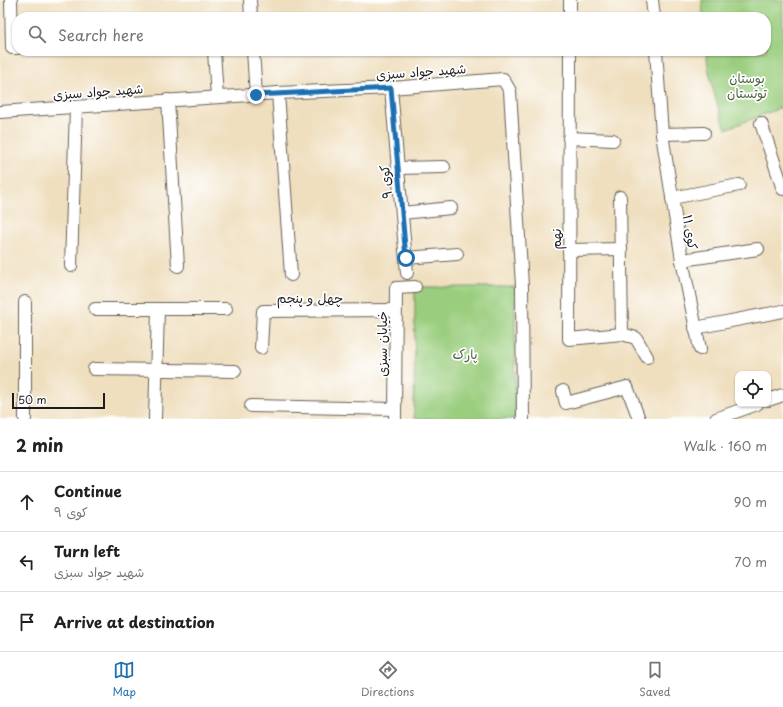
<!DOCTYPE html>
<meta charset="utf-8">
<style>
:root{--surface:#fff;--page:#f6f6f6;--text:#202124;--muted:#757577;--line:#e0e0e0;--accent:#1f6fb2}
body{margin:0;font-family:"Playpen Sans","Playpen Sans Arabic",sans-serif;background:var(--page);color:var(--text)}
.controls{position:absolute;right:12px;bottom:12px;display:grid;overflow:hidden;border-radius:8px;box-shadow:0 1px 3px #0004}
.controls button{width:36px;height:36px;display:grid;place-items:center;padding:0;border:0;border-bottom:1px solid var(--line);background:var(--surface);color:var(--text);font:20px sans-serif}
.scale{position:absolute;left:12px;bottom:10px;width:93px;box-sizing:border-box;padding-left:4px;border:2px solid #1c1c1c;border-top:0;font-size:11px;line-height:14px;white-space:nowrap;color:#1c1c1c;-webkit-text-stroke:3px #fff;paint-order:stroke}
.stop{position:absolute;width:12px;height:12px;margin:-9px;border:3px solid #1f6fb2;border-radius:50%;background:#fff}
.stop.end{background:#1f6fb2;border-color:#fff;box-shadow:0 1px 4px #0008}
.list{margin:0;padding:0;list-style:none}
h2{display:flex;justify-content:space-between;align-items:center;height:52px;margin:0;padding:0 16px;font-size:17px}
h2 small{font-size:13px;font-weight:400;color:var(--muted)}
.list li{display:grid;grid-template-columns:26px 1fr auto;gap:12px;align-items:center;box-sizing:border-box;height:60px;padding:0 16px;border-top:1px solid var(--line)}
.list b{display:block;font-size:15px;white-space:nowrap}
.list p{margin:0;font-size:13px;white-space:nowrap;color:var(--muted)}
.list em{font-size:13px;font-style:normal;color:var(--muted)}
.icon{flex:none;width:22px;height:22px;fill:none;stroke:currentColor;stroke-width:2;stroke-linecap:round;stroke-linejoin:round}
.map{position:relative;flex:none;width:783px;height:419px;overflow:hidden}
.search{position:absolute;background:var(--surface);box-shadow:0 1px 3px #0004;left:12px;right:12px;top:12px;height:44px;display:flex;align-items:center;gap:10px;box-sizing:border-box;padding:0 14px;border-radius:16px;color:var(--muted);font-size:15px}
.sheet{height:232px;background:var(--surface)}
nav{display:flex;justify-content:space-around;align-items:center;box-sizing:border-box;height:56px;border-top:1px solid var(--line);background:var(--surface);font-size:11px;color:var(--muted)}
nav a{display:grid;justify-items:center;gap:2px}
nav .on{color:var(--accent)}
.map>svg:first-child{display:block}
.green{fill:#9acd7d;stroke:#5b744c}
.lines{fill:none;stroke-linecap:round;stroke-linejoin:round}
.minor-casing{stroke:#666055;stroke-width:14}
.minor{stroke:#fff;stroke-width:12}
.route{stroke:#1f6fb2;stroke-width:5}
.labels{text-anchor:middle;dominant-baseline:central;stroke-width:3.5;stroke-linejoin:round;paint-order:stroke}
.street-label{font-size:13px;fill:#1c1c1c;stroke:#fff}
.park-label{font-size:13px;fill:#4e6343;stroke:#fff}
</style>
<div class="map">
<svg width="783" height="419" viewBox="0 0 783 419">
<rect width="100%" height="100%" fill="#fff"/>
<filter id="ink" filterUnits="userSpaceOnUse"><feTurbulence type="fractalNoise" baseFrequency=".025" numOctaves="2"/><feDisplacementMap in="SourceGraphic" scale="8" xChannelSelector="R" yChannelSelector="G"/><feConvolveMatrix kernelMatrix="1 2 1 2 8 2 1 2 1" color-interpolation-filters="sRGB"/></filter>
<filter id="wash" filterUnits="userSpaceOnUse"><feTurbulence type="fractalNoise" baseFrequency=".012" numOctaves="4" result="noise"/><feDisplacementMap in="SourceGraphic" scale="16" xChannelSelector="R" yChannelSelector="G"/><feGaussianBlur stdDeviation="0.9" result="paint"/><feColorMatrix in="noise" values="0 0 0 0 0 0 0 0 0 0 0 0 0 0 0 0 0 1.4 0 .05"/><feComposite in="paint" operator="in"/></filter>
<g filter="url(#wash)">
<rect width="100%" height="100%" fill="#efdfbf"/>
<g class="green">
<path d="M702,0H783V107L726,129C716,103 709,78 706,51H766V17H703Z"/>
<polygon points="415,287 515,287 515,419 414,419"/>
</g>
</g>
<g filter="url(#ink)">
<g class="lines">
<g class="minor-casing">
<g id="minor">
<polyline points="11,0 12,48 17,48"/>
<polyline points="250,0 251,17"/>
<polyline points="652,0 654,17"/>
<polyline points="570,17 570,0"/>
<polyline points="214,51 217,97"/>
<polyline points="253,51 256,95"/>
<polyline points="570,51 569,339 622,334 636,338 647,357"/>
<polyline points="656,51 662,134 682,260 700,349"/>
<polyline points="391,88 407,273"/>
<polyline points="278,93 291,275"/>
<polyline points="168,100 178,266"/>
<polyline points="0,112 278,93 391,88 503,79 510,91 522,286 523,419"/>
<polyline points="761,123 783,189"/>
<polyline points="662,134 704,133"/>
<polyline points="569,138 613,140"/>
<polyline points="398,168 444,167"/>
<polyline points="620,197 622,334"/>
<polyline points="672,198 739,185"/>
<polyline points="402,213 451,208"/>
<polyline points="569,250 621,249"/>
<polyline points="406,258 457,254"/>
<polyline points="682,260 758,249"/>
<polyline points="71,266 76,108"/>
<polyline points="25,302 25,419"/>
<polyline points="95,309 226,309"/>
<polyline points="695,328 783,311"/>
<polyline points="261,348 263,311 395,310"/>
<polyline points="94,369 235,371"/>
<polyline points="563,391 566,403 627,387 639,419"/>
<polyline points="768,400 783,395"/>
<polyline points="251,406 395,409"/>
<polyline points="155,419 158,309"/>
<polyline points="395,419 396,288 415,287"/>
<polyline points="716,419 757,404"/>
</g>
</g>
<use href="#minor" class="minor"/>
</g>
</g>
<g class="lines" filter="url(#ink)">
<polyline class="route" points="256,95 391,88 406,258"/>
</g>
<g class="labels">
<g class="street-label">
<text transform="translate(421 71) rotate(-4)">شهید جواد سبزی</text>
<text transform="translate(98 91) rotate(-4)">شهید جواد سبزی</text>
<text transform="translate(385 182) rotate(-95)">کوی ۹</text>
<text transform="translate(691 232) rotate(81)">کوی ۱۱</text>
<text transform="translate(555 239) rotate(-90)">نهم</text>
<text x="310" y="297">چهل و پنجم</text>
<text transform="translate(381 344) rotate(-90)">خیابان سبزی</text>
</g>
<g class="park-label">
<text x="747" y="77">بوستان<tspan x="747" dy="15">توتستان</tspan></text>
<text x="465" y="353">پارک</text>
</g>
</g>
</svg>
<div class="controls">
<button><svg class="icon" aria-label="locate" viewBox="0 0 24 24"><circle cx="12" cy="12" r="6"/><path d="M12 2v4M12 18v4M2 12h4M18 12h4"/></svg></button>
</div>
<div class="scale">50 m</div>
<div class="stop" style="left:406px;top:258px"></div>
<div class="stop end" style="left:256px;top:95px"></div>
<div class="search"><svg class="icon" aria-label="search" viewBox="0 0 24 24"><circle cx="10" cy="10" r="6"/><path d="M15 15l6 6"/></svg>Search here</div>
</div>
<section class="sheet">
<h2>2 min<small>Walk · 160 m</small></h2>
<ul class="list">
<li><svg class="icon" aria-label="ahead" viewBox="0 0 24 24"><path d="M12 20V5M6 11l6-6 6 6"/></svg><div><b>Continue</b><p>کوی ۹</p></div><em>90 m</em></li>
<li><svg class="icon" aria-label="left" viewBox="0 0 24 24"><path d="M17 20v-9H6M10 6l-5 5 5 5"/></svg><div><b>Turn left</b><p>شهید جواد سبزی</p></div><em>70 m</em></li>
<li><svg class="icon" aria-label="arrive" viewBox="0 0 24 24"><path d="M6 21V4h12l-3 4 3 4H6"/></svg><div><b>Arrive at destination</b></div></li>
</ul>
</section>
<nav>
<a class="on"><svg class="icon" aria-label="map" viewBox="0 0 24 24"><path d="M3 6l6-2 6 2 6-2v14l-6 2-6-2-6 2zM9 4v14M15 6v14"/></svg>Map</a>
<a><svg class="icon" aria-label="directions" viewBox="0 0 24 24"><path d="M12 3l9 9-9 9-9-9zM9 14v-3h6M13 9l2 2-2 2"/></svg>Directions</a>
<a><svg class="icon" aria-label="saved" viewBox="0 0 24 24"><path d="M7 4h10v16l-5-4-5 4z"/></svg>Saved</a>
</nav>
